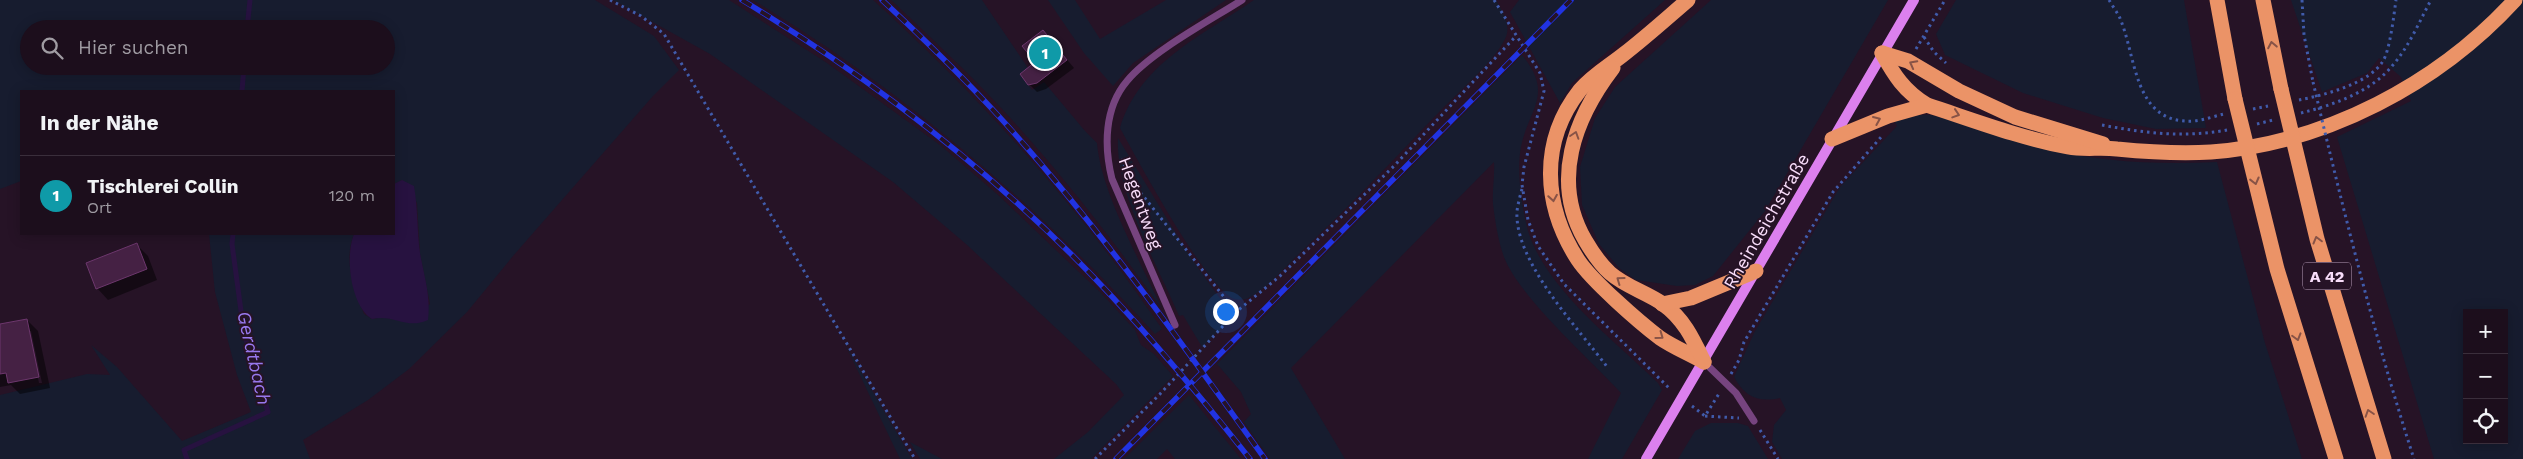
<!DOCTYPE html>
<html lang="de">
<meta charset="utf-8">
<style>
:root{--surface:#1c0e1c;--page:#251725;--text:#f1f3f6;--muted:#a09ca3;--line:#3a2e3b;--accent:#b45309}
body{margin:0;font-family:"Work Sans",sans-serif;background:var(--page);color:var(--text)}
.controls{position:absolute;right:15px;bottom:15px;display:grid;overflow:hidden;border-radius:0px;box-shadow:0 2px 12px #0003}
.controls button{width:45px;height:45px;display:grid;place-items:center;padding:0;border:0;border-bottom:1px solid var(--line);background:var(--surface);color:var(--text);font:25px sans-serif}
.you{position:absolute;left:1225px;top:311px;width:18px;height:18px;margin:-12px;border:4px solid #fff;border-radius:50%;background:#1a73e8;box-shadow:0 0 0 8px #1a73e833}
.badge{display:grid;place-items:center;width:32px;height:32px;border-radius:50%;background:var(--accent);color:#fff;font-size:16px;font-weight:700}
.pin{position:absolute;translate:-50% -50%;border:2px solid #fff;box-shadow:0 1px 5px #0006}
.list{margin:0;padding:0;list-style:none}
h2{display:flex;justify-content:space-between;align-items:center;height:65px;margin:0;padding:0 20px;font-size:21px}
h2 small{font-size:16px;font-weight:400;color:var(--muted)}
.list li{display:grid;grid-template-columns:32px 1fr auto;gap:15px;align-items:center;box-sizing:border-box;height:80px;padding:0 20px;border-top:1px solid var(--line)}
.list b{display:block;font-size:19px;white-space:nowrap}
.list p{margin:0;font-size:16px;white-space:nowrap;color:var(--muted)}
.list em{font-size:16px;font-style:normal;color:var(--muted)}
.icon{flex:none;width:28px;height:28px;fill:none;stroke:currentColor;stroke-width:2;stroke-linecap:round;stroke-linejoin:round}
.map{position:relative;flex:none;width:2523px;height:459px;overflow:hidden}
.search{position:absolute;background:var(--surface);box-shadow:0 2px 12px #0003;left:20px;top:20px;width:375px;height:55px;display:flex;align-items:center;gap:12px;box-sizing:border-box;padding:0 18px;border-radius:28px;color:var(--muted);font-size:19px}
.panel{position:absolute;background:var(--surface);box-shadow:0 2px 12px #0003;left:20px;top:90px;width:375px;height:145px;border-radius:0px}
.map>svg:first-child{display:block}
.green{fill:#171c2f;fill-rule:evenodd}
.water{fill:#271240}
.shadow{fill:#0007;fill-rule:evenodd}
.lines{fill:none;stroke-linecap:round;stroke-linejoin:round}
.stream{stroke:#271240;stroke-width:5}
.building{fill:#452144;stroke:#6d376d}
.path{stroke:#405bab;stroke-width:3;stroke-dasharray:2.5 4;stroke-linecap:butt}
.lane{stroke:#76447f;stroke-width:7}
.secondary{stroke:#dc80ee;stroke-width:10}
.highway{stroke:#eb9367;stroke-width:15}
.rail-casing{stroke:#2133e2;stroke-width:5.5}
.rail{stroke:#261326;stroke-width:4;stroke-dasharray:11;stroke-linecap:butt}
.path-bridge{stroke:#405bab;stroke-width:3;stroke-dasharray:2.5 4;stroke-linecap:butt}
.highway-bridge{stroke:#eb9367;stroke-width:15}
.oneway{stroke:#885346}
.labels{text-anchor:middle;dominant-baseline:central;stroke-width:4;stroke-linejoin:round;paint-order:stroke}
.shield{fill:#261326;stroke:#b9a0ba;stroke-width:1}
.shield-label{font-size:16px;font-weight:bold;fill:#f8ddfa}
.street-label{font-size:18px;fill:#f8ddfa;stroke:#261326}
.water-label{font-size:19px;font-style:italic;fill:#9878ed;stroke:#261326}
</style>
<div class="map">
<svg width="2523" height="459" viewBox="0 0 2523 459">
<rect width="100%" height="100%" fill="#261326"/>
<g class="green">
<path d="M0,0H595L654,36L679,70L653,96L513,256L467,312L409,369L368,400L303,440L310,459H0V395L87,374L110,375L91,345L117,367L182,441L251,412L237,375L215,292L209,234H354C343,262 354,288 364,314L372,319L383,317L401,321L430,304L420,254L417,203L402,180L394,184V91H21V181L0,189ZM29,29H386V66H29Z"/>
<polygon points="613,0 729,0 827,63 940,145 997,194 1101,293 1135,330 1141,345 1154,354 1173,376 1091,459 1054,459 1088,432 1124,395 1116,384 966,244 893,182 710,54"/>
<path d="M753,0H873C981,98 1080,208 1162,329L1155,334C1037,204 903,90 753,0Z"/>
<path d="M891,0H982L1028,68L1020,74L1032,90L1044,82L1085,131L1097,143C1101,193 1141,262 1162,309C1109,234 1051,160 987,93C956,61 924,31 891,0Z"/>
<polygon points="1048,0 1075,0 1100,39 1166,0 1226,0 1133,63 1113,86 1084,53"/>
<path d="M1254,0H1496C1502,11 1512,26 1505,39C1495,60 1460,91 1442,109C1396,157 1350,206 1301,252C1285,267 1269,287 1250,297C1246,300 1240,300 1235,299C1209,293 1136,157 1120,128C1139,64 1201,36 1254,0Z"/>
<polygon points="1519,0 1665,0 1572,83 1560,103 1510,12"/>
<polygon points="1711,0 1888,0 1765,211 1713,276 1695,285 1677,286 1636,280 1619,268 1599,244 1582,205 1580,167 1595,118 1615,87"/>
<polygon points="1956,0 2184,0 2206,128 2156,129 2103,118 2023,93 1945,55 1936,34"/>
<path d="M2291,0H2523V459H2434L2337,137L2411,101L2401,77L2379,58L2367,73L2322,92ZM2467,313H2504V440H2467Z"/>
<path d="M1522,55C1555,95 1528,109 1521,147C1516,171 1522,208 1528,231C1546,289 1615,341 1658,383L1662,390L1622,459H1588L1621,393C1590,359 1519,297 1504,257C1498,240 1495,221 1493,204C1492,190 1495,176 1494,162L1291,368L1345,459H1270L1244,422L1251,414L1241,392L1217,364Z"/>
<path d="M1914,115H1932C1969,125 2005,138 2042,148C2100,162 2158,165 2217,162L2265,343L2302,459H1782L1772,442L1774,425L1786,410L1780,398C1758,403 1744,396 1734,377L1754,333L1840,187L1897,126L1894,120Z"/>
<path d="M1118,138L1189,255L1229,311V321L1202,347L1183,315L1179,316C1158,266 1115,192 1118,138Z"/>
<polygon points="845,344 912,459 900,459"/>
<polygon points="1189,395 1241,459 1175,459 1167,449 1157,459 1124,459"/>
<polygon points="1711,423 1738,423 1748,426 1768,459 1678,459 1695,431"/>
<polygon points="910,442 942,459 920,459"/>
</g>
<path class="water" d="M402,180L414,186C418,209 417,231 420,253C424,276 431,296 428,320C407,330 394,314 372,319C350,305 345,256 354,234H394V184Z"/>
<g class="shadow">
<polygon points="1050,39 1074,68 1046,89 1037,92 1029,84 1037,62"/>
<polygon points="137,245 148,256 157,280 108,300 97,288"/>
<path d="M27,320L38,331L50,388L20,394L11,385L0,387V325ZM28,331H31L42,383H39Z"/>
</g>
<g class="lines">
<g class="stream">
<polyline points="247,29 250,0"/>
<polyline points="242,91 244,66"/>
<polyline points="187,459 184,450 268,412 244,333 232,244 233,234"/>
</g>
</g>
<g class="building">
<polygon points="1043,30 1067,60 1037,83 1028,85 1020,74 1035,62 1022,46"/>
<polygon points="137,243 147,269 96,289 86,263"/>
<polygon points="27,319 39,377 8,383 6,373 0,374 0,324"/>
</g>
<g class="lines">
<g class="path">
<polyline points="610,0 641,16 664,34 915,459"/>
<polyline points="1494,0 1540,73 1544,91 1524,167 1522,185 1528,220 1538,246 1564,284 1671,390"/>
<path d="M2109,0C2112,5 2116,11 2119,16C2137,55 2132,125 2194,121C2204,120 2215,116 2224,114"/>
<polyline points="2302,0 2304,35 2313,82"/>
<polyline points="1924,37 1934,52 1946,63"/>
<polyline points="1916,49 1945,0"/>
<path d="M2299,100C2324,95 2369,84 2383,61C2390,50 2394,14 2396,0"/>
<polyline points="2253,109 2268,106"/>
<path d="M2301,113C2333,105 2371,92 2392,66C2409,47 2419,22 2431,0"/>
<polyline points="2257,124 2273,120"/>
<path d="M2102,125C2144,133 2184,138 2227,130"/>
<polyline points="1121,159 1136,187 1236,312"/>
<path d="M1522,189C1520,196 1518,204 1517,211C1514,262 1579,329 1608,368"/>
<polyline points="1731,374 1739,360 1744,342 1833,192 1882,136"/>
<polyline points="1692,406 1705,416 1720,392"/>
<polyline points="1705,416 1739,418"/>
<polyline points="1760,430 1778,459"/>
<polyline points="1095,459 1160,394 1236,312 1280,276 1394,166 1516,36"/>
</g>
<g class="lane">
<path d="M1175,325L1112,179C1104,147 1104,108 1127,81C1151,52 1209,21 1242,0"/>
<polyline points="1704,362 1736,393 1754,421"/>
</g>
<polyline class="secondary" points="1646,459 1914,0"/>
<g class="highway">
<path d="M1688,0C1667,18 1646,37 1624,54C1609,66 1593,75 1580,90C1539,142 1543,206 1578,260C1592,281 1639,322 1660,338C1673,347 1690,354 1704,362"/>
<polyline points="2217,0 2235,99"/>
<polyline points="2263,0 2281,89"/>
<path d="M1882,53C1894,75 1904,91 1927,105C1973,120 2020,138 2068,147C2084,150 2101,147 2117,149C2148,152 2180,154 2211,152C2326,143 2438,84 2515,0"/>
<polyline points="1882,53 1908,61 1959,91 2015,117 2103,144"/>
<path d="M1613,68C1574,119 1551,181 1585,240C1592,252 1600,264 1610,273C1626,287 1646,292 1663,304C1684,319 1693,339 1704,362"/>
<polyline points="1832,139 1888,116 1927,105"/>
<polyline points="1662,304 1691,298 1756,271"/>
</g>
<g class="rail-casing">
<g id="rail">
<path d="M742,0C861,72 972,156 1071,254C1135,318 1194,388 1250,459"/>
<path d="M882,0C924,39 966,80 1005,123C1100,228 1183,345 1265,459"/>
<polyline points="1116,459 1571,0"/>
</g>
</g>
<use href="#rail" class="rail"/>
<path class="path-bridge" d="M2313,82C2343,209 2374,335 2414,459"/>
<g class="highway-bridge">
<polyline points="2281,89 2317,239 2384,459"/>
<polyline points="2235,99 2277,269 2336,459"/>
</g>
</g>
<defs><path id="oneway-chevron" d="M-2-3.5L2.5 0L-2 3.5" fill="none" stroke-width="1.6" stroke-linecap="round" stroke-linejoin="round" transform="scale(1.25)"/></defs>
<g class="oneway">
<use href="#oneway-chevron" transform="translate(2272 45) rotate(-101)"/>
<use href="#oneway-chevron" transform="translate(1913 64) rotate(-152)"/>
<use href="#oneway-chevron" transform="translate(1956 114) rotate(18)"/>
<use href="#oneway-chevron" transform="translate(1877 120) rotate(-23)"/>
<use href="#oneway-chevron" transform="translate(1575 135) rotate(-72)"/>
<use href="#oneway-chevron" transform="translate(2255 181) rotate(76)"/>
<use href="#oneway-chevron" transform="translate(1553 198) rotate(81)"/>
<use href="#oneway-chevron" transform="translate(2317 240) rotate(-105)"/>
<use href="#oneway-chevron" transform="translate(1620 280) rotate(-144)"/>
<use href="#oneway-chevron" transform="translate(1660 336) rotate(36)"/>
<use href="#oneway-chevron" transform="translate(2297 337) rotate(74)"/>
<use href="#oneway-chevron" transform="translate(2369 413) rotate(-108)"/>
</g>
<g class="labels">
<rect class="shield" x="2303" y="262.5" width="48" height="27" rx="4"/>
<g class="shield-label">
<text x="2327" y="276">A 42</text>
</g>
<g class="street-label">
<text transform="translate(1141 203) rotate(70)">Hegentweg</text>
<text transform="translate(1766 221) rotate(-60)">Rheindeichstraße</text>
</g>
<g class="water-label">
<text transform="translate(254 358) rotate(77)">Gerdtbach</text>
</g>
</g>
</svg>
<div class="controls">
<button>+</button>
<button>−</button>
<button><svg class="icon" aria-label="locate" viewBox="0 0 24 24"><circle cx="12" cy="12" r="6"/><path d="M12 2v4M12 18v4M2 12h4M18 12h4"/></svg></button>
</div>
<div class="you"></div>
<div class="pin badge" style="left:1045px;top:53px;background:#0f9aa8">1</div>
<div class="search"><svg class="icon" aria-label="search" viewBox="0 0 24 24"><circle cx="10" cy="10" r="6"/><path d="M15 15l6 6"/></svg>Hier suchen</div>
<section class="panel">
<h2>In der Nähe<small></small></h2>
<ul class="list">
<li><span class="badge" style="background:#0f9aa8">1</span><div><b>Tischlerei Collin</b><p>Ort</p></div><em>120 m</em></li>
</ul>
</section>
</div>
